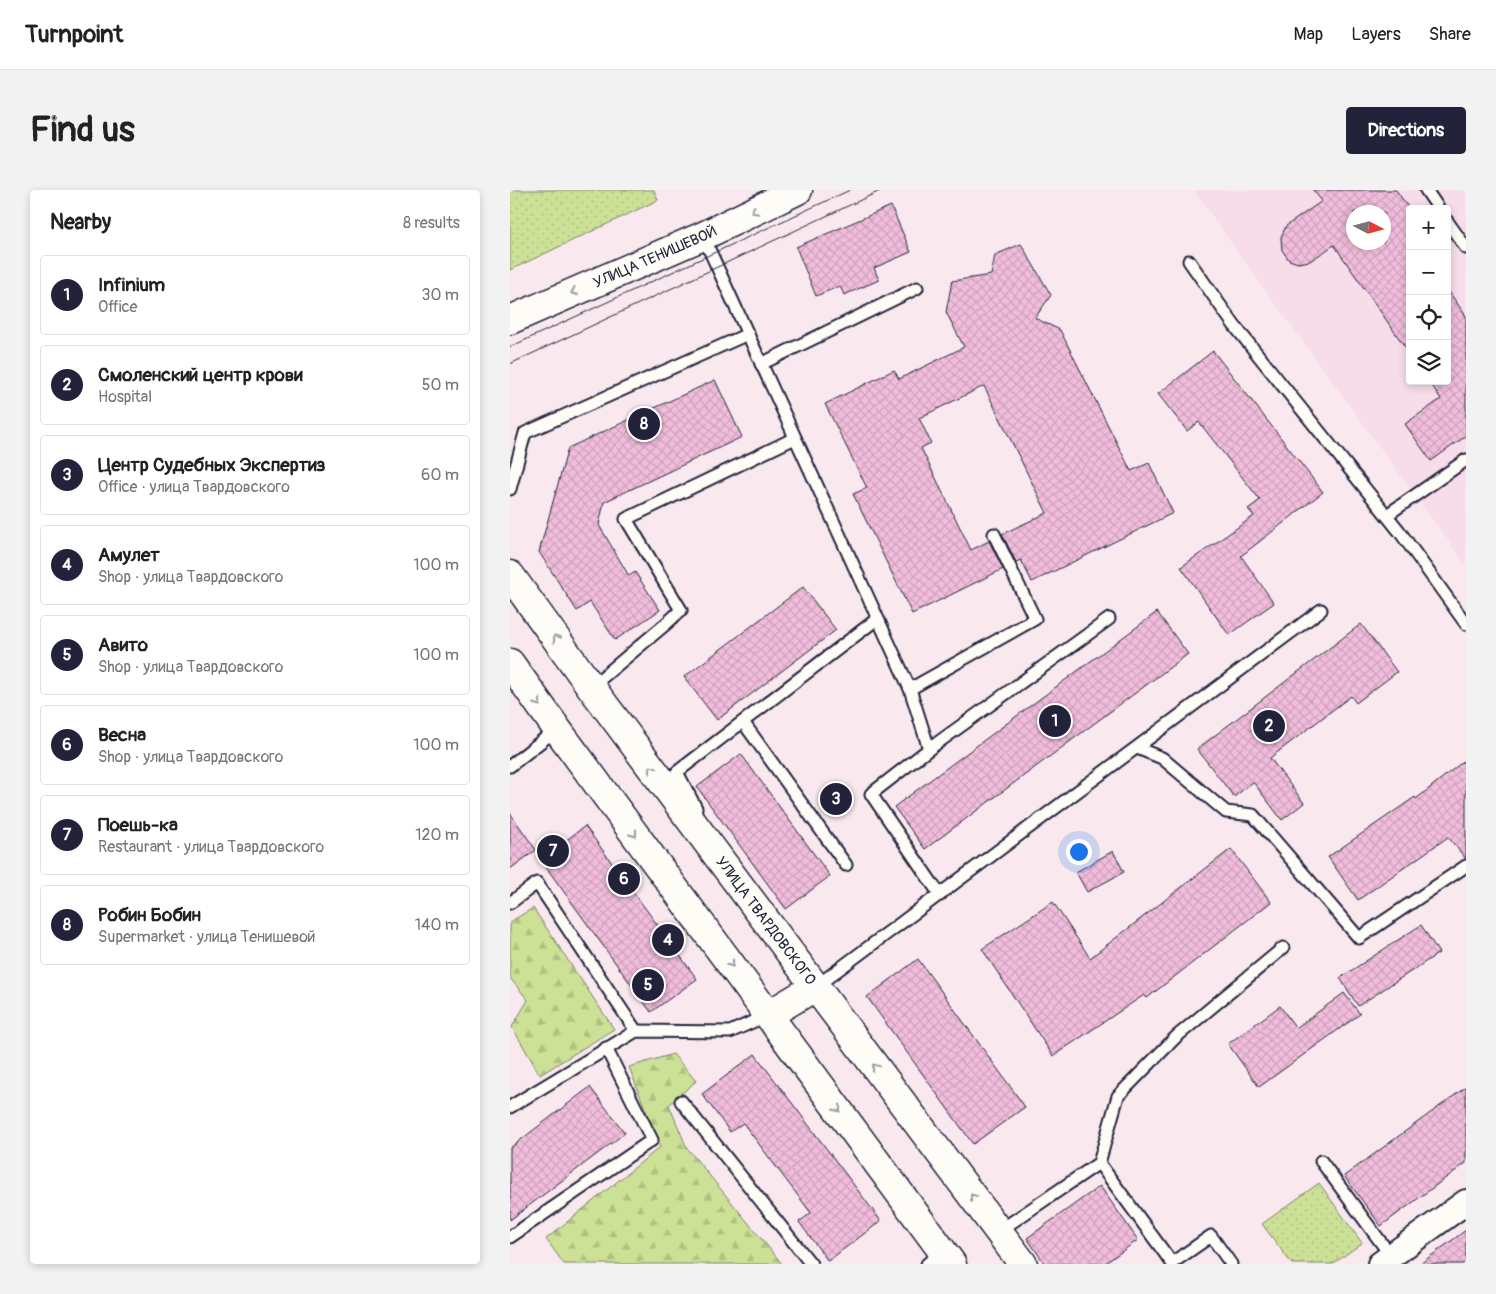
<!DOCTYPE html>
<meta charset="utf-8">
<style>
:root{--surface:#fff;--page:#f2f2f2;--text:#222;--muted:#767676;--line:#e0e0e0;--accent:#22223b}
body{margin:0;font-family:Pangolin,sans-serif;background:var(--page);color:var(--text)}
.controls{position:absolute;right:15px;top:15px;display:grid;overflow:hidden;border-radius:5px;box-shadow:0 2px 8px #0003}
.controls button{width:45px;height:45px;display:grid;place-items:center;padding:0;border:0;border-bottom:1px solid var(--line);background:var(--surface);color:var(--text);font:25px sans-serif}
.compass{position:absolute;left:836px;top:15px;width:45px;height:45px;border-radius:50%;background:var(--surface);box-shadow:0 2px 8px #0003;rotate:96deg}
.you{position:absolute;left:568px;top:661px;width:18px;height:18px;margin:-12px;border:4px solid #fff;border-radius:50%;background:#1a73e8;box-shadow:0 0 0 8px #1a73e833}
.badge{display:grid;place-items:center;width:32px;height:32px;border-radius:50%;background:var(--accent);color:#fff;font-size:16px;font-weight:700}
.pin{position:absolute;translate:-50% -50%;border:2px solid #fff;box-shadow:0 1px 5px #0006}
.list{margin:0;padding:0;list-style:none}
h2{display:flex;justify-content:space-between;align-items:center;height:65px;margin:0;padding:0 20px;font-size:21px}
h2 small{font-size:16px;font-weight:400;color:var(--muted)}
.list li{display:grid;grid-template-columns:32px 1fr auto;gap:15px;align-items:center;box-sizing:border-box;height:80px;margin:0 10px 10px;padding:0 10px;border:1px solid var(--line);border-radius:5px}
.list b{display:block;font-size:19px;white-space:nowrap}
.list p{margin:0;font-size:16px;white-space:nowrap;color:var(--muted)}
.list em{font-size:16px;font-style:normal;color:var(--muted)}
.icon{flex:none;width:28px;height:28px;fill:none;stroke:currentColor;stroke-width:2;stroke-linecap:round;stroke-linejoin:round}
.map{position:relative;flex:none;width:956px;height:1074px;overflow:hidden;border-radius:5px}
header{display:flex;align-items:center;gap:30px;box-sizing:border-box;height:70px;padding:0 25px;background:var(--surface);border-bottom:1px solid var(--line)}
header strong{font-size:24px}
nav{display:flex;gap:28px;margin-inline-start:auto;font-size:18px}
.intro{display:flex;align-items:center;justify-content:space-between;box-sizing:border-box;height:120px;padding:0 30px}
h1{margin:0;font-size:35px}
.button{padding:12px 22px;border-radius:5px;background:var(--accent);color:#fff;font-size:18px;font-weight:700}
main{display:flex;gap:30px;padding:0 30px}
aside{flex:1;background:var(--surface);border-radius:5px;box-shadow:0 2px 8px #0003}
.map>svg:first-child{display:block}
.built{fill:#f7dce9;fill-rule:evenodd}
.forest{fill:url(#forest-firs);stroke:#778268}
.park{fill:url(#park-dots);stroke:#778268}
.building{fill:url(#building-cross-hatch);stroke:#22223b;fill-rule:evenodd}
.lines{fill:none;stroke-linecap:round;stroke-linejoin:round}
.service-casing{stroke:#22223b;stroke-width:15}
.minor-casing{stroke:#22223b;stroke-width:28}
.tertiary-casing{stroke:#22223b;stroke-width:31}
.primary-casing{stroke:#22223b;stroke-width:31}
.service{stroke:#fdfcf7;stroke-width:11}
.minor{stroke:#fdfcf7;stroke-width:24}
.tertiary{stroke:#fdfcf7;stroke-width:28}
.primary{stroke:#fdfcf7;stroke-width:28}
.tram{stroke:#22223b;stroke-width:1}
.oneway{stroke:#9a9aa2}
.labels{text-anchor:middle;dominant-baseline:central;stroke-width:4;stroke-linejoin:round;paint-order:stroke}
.street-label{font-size:15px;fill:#22223b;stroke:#fdfcf7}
</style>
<header>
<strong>Turnpoint</strong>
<nav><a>Map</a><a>Layers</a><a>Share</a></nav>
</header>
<div class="intro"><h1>Find us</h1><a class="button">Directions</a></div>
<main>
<aside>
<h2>Nearby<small>8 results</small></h2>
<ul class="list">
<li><span class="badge">1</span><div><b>Infinium</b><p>Office</p></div><em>30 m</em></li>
<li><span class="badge">2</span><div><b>Смоленский центр крови</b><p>Hospital</p></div><em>50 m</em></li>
<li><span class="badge">3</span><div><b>Центр Судебных Экспертиз</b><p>Office · улица Твардовского</p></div><em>60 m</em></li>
<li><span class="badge">4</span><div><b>Амулет</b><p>Shop · улица Твардовского</p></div><em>100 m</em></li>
<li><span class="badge">5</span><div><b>Авито</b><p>Shop · улица Твардовского</p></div><em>100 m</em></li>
<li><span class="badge">6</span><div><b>Весна</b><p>Shop · улица Твардовского</p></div><em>100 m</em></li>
<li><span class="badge">7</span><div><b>Поешь-ка</b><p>Restaurant · улица Твардовского</p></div><em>120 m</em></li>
<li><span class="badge">8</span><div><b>Робин Бобин</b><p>Supermarket · улица Тенишевой</p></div><em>140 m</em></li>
</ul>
</aside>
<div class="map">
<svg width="956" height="1074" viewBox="0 0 956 1074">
<defs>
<pattern id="forest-firs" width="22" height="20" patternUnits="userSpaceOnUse" patternTransform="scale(1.25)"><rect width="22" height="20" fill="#cce196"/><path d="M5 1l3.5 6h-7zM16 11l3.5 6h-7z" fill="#afc182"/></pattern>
<pattern id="park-dots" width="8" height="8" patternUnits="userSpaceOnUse" patternTransform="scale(1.25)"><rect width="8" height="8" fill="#cce196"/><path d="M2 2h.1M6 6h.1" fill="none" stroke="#afc182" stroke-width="1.8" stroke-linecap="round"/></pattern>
<pattern id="building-cross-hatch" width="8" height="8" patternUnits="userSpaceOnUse" patternTransform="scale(1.25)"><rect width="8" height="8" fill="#f1bddb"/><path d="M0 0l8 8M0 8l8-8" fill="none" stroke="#cea2bd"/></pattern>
</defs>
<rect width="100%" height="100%" fill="#f9e9ef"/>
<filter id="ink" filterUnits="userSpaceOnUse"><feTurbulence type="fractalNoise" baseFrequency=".02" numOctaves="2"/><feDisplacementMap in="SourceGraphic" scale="10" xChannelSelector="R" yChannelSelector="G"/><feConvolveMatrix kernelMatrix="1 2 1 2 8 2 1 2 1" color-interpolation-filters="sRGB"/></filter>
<g filter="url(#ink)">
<path class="built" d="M684,0H956V375L729,64ZM900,19H937V191H900ZM844,22H874V52H844Z"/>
<g class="forest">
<polygon points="23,718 104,839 30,885 2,837 18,810 0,788 0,732"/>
<polygon points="163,864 186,891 159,915 177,958 272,1074 54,1074 36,1049 150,957 119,877"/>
</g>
<g class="park">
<polygon points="0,0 144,0 148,10 0,80"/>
<polygon points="809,993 852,1053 823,1074 782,1074 752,1034"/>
</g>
<g class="building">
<path d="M803,0H886L900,20V164L824,55L800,71L788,73L779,70L772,60L771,47L776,36L812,11ZM844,22H874V52H844Z"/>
<polygon points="381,16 401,62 364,78 369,90 334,105 330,96 306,106 286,57"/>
<polygon points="511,54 541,105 525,128 550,140 621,281 639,273 663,323 522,392 511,370 506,372 492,344 537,323 474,196 409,228 421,253 411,258 461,360 479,351 493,379 402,424 343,304 357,298 315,214 384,180 389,189 454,157 436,122 442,91 481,85 485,65"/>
<polygon points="937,99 956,126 956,246 921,271 895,234 931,209 919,191 937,191"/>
<polygon points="703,161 813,302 731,366 764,413 719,445 671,377 744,326 738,319 750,310 689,232 677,241 648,204"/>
<polygon points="205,190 232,247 94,312 89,335 119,386 125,382 150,420 105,450 80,412 67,421 29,362 58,258"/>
<polygon points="293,397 326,440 207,530 174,487"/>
<polygon points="647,422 678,464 415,659 384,617"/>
<polygon points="851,434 887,482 846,513 841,506 760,568 794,613 772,630 743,592 724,607 687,559"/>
<polygon points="231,564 320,686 276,719 187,597"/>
<polygon points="956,569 956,669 938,647 848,710 818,667 905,607 906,609"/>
<polygon points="0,623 26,660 0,679"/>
<polygon points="75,636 187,789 141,822 28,666 47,651 50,655"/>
<polygon points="721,659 761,712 637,808 634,805 543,866 472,759 543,712 580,768"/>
<polygon points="603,661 614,682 577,702 566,682"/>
<polygon points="911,735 929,763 848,816 830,788"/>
<polygon points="408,769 515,917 463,954 357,807"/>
<polygon points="834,803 850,824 749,897 718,854 770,816 786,838"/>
<polygon points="245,864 371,1031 318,1071 289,1032 301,1023 233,933 220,942 192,904"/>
<polygon points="80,897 115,943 0,1030 0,958"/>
<polygon points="956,897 956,973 871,1036 834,986"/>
<polygon points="590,996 628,1050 594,1074 535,1074 517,1048"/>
<polygon points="956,1040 956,1074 910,1074"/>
</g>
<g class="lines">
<g class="service-casing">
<g id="service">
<polyline points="916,0 929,19"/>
<polyline points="937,31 956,58"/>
<polyline points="193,46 400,499 525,429 484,344"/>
<polyline points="679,71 724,135 890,342 956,434"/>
<polyline points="251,174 407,98"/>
<polyline points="0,299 15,243 238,144"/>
<polyline points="877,325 956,270"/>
<polyline points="81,497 157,433 171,420 116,329 285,248"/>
<polyline points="400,499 419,559 361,604 430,705"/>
<polyline points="233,532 336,675"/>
<polyline points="627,558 652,568 716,622 743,625 849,748 956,676"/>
<polyline points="419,559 599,429"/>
<polyline points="0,576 47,539"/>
<polyline points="186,618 167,582 367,429"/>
<polyline points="0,713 27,693 126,841"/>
<polyline points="305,797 811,420"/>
<polyline points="171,911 301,1074"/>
<polyline points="0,917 126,841 220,842 258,825"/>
<polyline points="811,971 881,1066"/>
<polyline points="589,973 662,1073 701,1046 721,1074"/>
<polyline points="489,1041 589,973 608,906 666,847 773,758"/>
<polyline points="0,1047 142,950 96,858"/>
<polyline points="417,1074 433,1062"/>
</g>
</g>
<g class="minor-casing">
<polyline id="minor" points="870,1074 956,1012"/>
</g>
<g class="tertiary-casing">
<g id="tertiary">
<path id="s1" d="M0,385L81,497L513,1074"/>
<polyline points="0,473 47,539 442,1074"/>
<polyline points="258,825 305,797"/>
</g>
</g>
<g class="primary-casing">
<g id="primary">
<path id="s2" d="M0,130L193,46L288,0"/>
</g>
</g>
<use href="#service" class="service"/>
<use href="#minor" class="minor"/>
<use href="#tertiary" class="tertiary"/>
<use href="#primary" class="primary"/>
<g class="tram">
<polyline points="0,157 340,0"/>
<polyline points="0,174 372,0"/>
</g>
</g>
<defs><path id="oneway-chevron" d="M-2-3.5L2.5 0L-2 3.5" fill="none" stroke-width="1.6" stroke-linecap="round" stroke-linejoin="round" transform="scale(1.25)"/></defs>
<g class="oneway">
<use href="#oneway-chevron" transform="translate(244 21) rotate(154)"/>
<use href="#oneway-chevron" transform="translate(64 102) rotate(157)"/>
<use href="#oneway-chevron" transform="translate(46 448) rotate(-126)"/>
<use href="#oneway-chevron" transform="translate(28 513) rotate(55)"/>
<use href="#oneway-chevron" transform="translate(142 579) rotate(-127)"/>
<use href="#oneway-chevron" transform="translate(124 644) rotate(54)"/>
<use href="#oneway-chevron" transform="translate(221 774) rotate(54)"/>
<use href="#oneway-chevron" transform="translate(365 877) rotate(-127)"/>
<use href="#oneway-chevron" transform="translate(328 919) rotate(54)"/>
<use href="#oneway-chevron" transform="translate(463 1007) rotate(-127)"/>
</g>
</g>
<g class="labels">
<g class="street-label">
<text stroke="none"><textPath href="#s2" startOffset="158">УЛИЦА ТЕНИШЕВОЙ</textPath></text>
<text stroke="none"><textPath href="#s1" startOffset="430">УЛИЦА ТВАРДОВСКОГО</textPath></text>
</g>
</g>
</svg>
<div class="controls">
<button>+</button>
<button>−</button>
<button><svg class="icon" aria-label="locate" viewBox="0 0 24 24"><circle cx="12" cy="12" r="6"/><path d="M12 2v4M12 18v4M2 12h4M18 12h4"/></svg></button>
<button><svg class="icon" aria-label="layers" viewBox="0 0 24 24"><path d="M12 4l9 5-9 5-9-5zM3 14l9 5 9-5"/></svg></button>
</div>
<svg class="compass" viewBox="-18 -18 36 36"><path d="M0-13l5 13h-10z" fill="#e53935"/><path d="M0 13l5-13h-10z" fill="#767676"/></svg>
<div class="you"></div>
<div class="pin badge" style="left:545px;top:531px">1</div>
<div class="pin badge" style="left:759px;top:536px">2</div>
<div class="pin badge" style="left:326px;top:609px">3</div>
<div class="pin badge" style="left:158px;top:750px">4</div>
<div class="pin badge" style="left:138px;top:795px">5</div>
<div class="pin badge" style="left:114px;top:689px">6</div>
<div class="pin badge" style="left:43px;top:661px">7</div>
<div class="pin badge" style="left:134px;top:234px">8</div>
</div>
</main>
